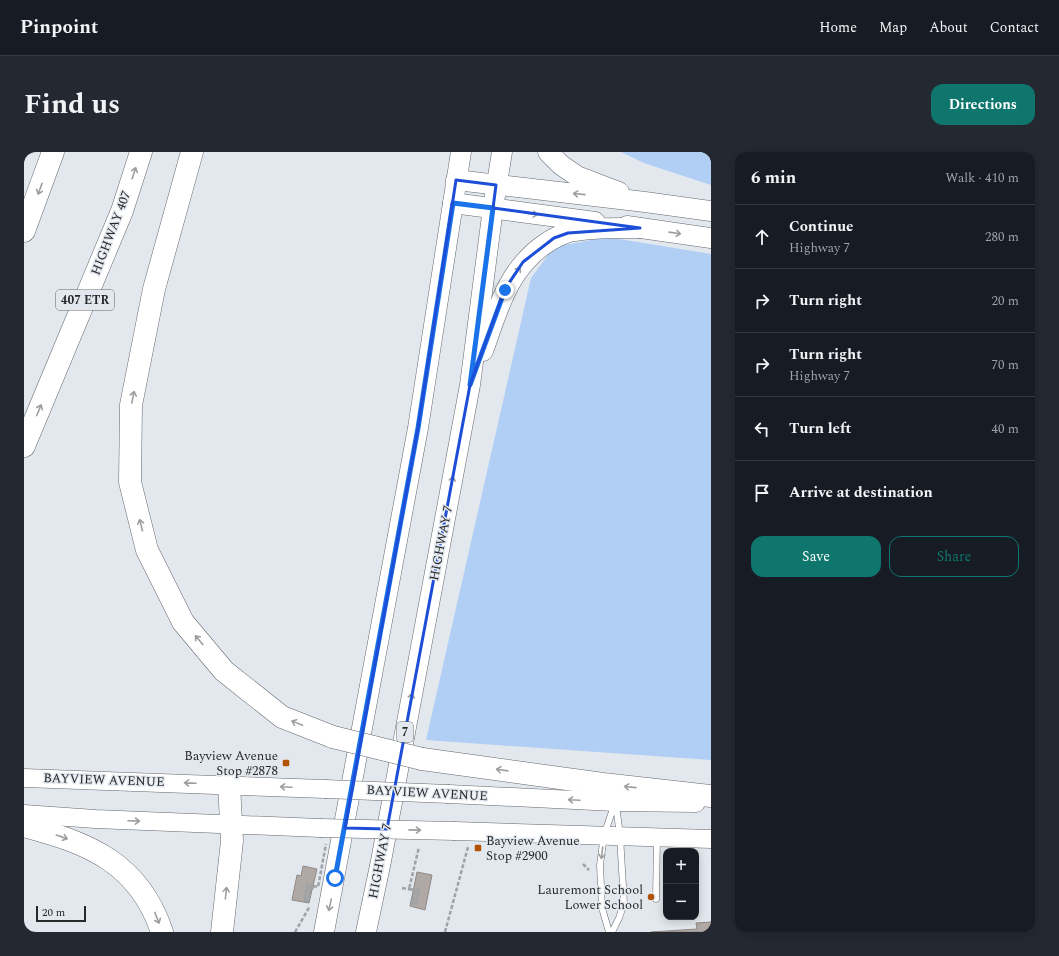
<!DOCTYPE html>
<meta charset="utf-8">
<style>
:root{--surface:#171b24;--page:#242831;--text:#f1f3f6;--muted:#9ea1a6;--line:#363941;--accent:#0f766e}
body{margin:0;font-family:Spectral,serif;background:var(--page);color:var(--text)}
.controls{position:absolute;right:12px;bottom:12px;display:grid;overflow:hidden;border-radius:8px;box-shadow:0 2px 10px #0003}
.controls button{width:36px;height:36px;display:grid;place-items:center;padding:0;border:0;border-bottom:1px solid var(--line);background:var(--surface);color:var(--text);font:20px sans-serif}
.scale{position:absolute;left:12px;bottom:10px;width:50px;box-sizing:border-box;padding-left:4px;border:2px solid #26282a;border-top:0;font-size:11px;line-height:14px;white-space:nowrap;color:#26282a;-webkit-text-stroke:3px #e3e8ee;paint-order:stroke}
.stop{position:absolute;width:12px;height:12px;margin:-9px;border:3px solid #1a73e8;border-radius:50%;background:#fff}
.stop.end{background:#1a73e8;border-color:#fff;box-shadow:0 1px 4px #0008}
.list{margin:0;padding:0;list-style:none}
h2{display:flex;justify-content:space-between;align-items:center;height:52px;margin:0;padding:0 16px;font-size:17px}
h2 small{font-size:13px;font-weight:400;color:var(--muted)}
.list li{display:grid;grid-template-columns:26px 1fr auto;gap:12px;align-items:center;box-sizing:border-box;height:64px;padding:0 16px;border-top:1px solid var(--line)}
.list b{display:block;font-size:15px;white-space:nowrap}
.list p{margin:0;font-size:13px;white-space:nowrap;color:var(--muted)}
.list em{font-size:13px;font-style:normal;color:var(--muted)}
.actions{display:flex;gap:8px;padding:12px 16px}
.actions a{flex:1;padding:9px 0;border:1px solid var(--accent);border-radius:12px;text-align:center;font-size:14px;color:var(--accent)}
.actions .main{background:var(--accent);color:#fff}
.icon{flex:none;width:22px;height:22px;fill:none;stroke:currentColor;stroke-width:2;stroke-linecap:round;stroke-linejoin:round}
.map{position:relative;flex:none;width:687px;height:780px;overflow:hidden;border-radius:12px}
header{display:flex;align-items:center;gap:24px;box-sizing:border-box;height:56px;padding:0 20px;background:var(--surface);border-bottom:1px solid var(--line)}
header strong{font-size:19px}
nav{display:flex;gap:22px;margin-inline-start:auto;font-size:14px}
.intro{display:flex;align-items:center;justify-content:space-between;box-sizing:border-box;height:96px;padding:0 24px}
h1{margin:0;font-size:28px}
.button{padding:10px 18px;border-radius:12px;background:var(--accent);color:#fff;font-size:14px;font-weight:700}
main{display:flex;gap:24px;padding:0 24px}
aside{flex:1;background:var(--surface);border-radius:12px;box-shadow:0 2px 10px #0003}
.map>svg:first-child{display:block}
.green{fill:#b1cff4}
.building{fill:#afa8a4;stroke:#908985}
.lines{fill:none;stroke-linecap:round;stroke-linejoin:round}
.lane-casing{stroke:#63686d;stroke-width:7}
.secondary-casing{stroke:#63686d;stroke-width:19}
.primary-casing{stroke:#63686d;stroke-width:21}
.highway-casing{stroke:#63686d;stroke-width:23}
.path{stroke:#9fa3a7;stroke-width:2.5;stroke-dasharray:4 2;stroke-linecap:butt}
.lane{stroke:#fff;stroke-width:6}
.secondary{stroke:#fff;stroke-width:18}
.primary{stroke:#fff;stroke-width:20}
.highway{stroke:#fff;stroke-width:22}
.secondary-bridge-casing{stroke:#63686d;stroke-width:19;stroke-linecap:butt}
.highway-bridge-casing{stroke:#63686d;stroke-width:23;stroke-linecap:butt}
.path-bridge{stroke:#9fa3a7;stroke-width:2.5;stroke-dasharray:4 2;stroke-linecap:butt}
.secondary-bridge{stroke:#fff;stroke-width:18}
.highway-bridge{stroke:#fff;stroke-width:22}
.oneway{stroke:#9d9e9f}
.route{stroke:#1a73e8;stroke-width:5}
.marked{fill:none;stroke:#1d4ed8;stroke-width:3;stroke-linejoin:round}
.poi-dot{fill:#b35404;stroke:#e3e8ee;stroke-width:1.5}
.labels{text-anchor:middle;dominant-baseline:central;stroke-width:3;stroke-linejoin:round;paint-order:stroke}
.shield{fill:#e3e8ee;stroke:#5f6265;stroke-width:1}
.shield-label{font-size:12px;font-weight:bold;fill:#26282a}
.street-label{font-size:13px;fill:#26282a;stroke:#e3e8ee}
.poi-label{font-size:13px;fill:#26282a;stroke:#e3e8ee;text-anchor:end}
</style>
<header>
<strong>Pinpoint</strong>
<nav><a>Home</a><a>Map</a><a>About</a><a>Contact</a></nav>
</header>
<div class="intro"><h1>Find us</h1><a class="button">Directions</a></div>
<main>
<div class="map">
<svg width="687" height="780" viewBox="0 0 687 780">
<rect width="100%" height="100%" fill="#e3e8ee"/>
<g class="green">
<polygon points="597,0 687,0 687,33 620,11"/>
<polygon points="583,85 687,102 687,608 402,588 507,126 530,95"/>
</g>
<g class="building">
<polygon points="279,714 293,717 285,751 268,748 273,723 277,724"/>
<polygon points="393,720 408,723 401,758 386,754"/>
<polygon points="687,770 687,780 627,780 673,777 672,771"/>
</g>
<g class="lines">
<g class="lane-casing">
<g id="lane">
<polyline points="632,747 633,686"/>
<polyline points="585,780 578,756 576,713 580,683 591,651"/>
<polyline points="588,780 595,766 600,751 596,684 592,653"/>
</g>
</g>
<g class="secondary-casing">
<g id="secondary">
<polyline points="0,626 301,637"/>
<polyline points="425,642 591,650 672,651"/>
<polyline points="0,662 71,667 296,676"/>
<polyline points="431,679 687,687"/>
</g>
</g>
<g class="primary-casing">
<g id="primary">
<polyline points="524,0 537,13 553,24 595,40"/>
<polyline points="432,28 621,50 687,59"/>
<polyline points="429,51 571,70"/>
<polyline points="603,74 687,86"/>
<path d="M459,199C474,158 483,118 521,92C528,87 536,83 545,80C568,75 593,76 616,76"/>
<polyline points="300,780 394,276 437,0"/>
<polyline points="342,780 357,709 446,233 469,56 478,0"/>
</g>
</g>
<g class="highway-casing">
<g id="highway">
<polyline points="168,0 130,137 107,253 106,330 123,398 159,470 200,519 258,565 309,585"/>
<polyline points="0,79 29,0"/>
<polyline points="0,294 98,59 117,0"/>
<polyline points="398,607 579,632 687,644"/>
<path d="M0,674C65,691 115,711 138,780"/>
<polyline points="198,780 208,689 205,632"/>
</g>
</g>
<g class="path">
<polyline points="559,712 565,718"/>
<polyline points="289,734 287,733 284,749 280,748 284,732 287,733 284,748 281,748 283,734 291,736"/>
<polyline points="378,736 395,739 392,752 389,751 391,738 395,738 392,752 388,751 391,738 385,737 395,695"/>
<polyline points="271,780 286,754"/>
<polyline points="421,780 444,695"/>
</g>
<use href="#lane" class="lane"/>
<use href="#secondary" class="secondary"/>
<use href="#primary" class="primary"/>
<use href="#highway" class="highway"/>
<g class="secondary-bridge-casing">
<g id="secondary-bridge">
<polyline points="301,637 425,642"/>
<polyline points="296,676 431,679"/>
</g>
</g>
<g class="highway-bridge-casing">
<polyline id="highway-bridge" points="309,585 398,607"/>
</g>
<polyline class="path-bridge" points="289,734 294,735 302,692"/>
<use href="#secondary-bridge" class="secondary-bridge"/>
<use href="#highway-bridge" class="highway-bridge"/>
</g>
<defs><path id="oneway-shaft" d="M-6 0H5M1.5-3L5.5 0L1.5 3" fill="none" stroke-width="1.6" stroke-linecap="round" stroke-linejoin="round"/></defs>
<g class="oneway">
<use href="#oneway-shaft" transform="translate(110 21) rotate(-72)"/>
<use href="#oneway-shaft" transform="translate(16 37) rotate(110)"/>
<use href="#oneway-shaft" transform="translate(555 42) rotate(-174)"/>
<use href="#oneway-shaft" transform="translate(508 62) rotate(7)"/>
<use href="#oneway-shaft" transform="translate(651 81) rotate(8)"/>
<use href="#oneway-shaft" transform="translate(493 120) rotate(-57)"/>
<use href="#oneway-shaft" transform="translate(109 245) rotate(-79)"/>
<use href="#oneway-shaft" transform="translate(15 258) rotate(-68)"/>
<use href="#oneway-shaft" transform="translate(428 330) rotate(-79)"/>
<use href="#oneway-shaft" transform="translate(117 373) rotate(-104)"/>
<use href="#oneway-shaft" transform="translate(175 488) rotate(-130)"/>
<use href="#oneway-shaft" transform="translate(387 547) rotate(-79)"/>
<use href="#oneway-shaft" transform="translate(273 571) rotate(-158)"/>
<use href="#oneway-shaft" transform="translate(478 618) rotate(-172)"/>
<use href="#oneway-shaft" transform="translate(166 631) rotate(-178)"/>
<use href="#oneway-shaft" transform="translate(262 635) rotate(-177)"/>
<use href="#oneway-shaft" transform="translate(606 635) rotate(-174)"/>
<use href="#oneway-shaft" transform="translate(550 648) rotate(-177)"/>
<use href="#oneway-shaft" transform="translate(110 669) rotate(2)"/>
<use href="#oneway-shaft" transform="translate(391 678) rotate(1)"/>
<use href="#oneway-shaft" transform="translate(38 685) rotate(19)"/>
<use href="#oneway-shaft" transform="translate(578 701) rotate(97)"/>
<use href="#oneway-shaft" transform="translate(202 741) rotate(-84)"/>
<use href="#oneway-shaft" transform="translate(306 753) rotate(102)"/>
<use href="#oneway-shaft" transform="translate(133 766) rotate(69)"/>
</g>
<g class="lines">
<polyline class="route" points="311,726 394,276 429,51 469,56 446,233 481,138"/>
</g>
<path class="marked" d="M432,28L472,33L469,56L616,76L544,81L530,86L499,110L481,137L446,233L363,677L321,676L394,276Z"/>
<g class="poi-dot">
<rect x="258" y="607" width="8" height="8" rx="2"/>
<rect x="450" y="692" width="8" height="8" rx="2"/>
<circle cx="627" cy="745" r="4"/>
</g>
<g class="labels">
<g class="shield">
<rect x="32" y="138" width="58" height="20" rx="3"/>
<rect x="373" y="570" width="16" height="20" rx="3"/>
</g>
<g class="shield-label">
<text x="61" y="148">407 ETR</text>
<text x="381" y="580">7</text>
</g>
<g class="street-label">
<text transform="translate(87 81) rotate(-69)">HIGHWAY 407</text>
<text transform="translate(417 391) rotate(-79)">HIGHWAY 7</text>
<text transform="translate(80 628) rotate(2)">BAYVIEW AVENUE</text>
<text transform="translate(403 641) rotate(3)">BAYVIEW AVENUE</text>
<text transform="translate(356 709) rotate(-79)">HIGHWAY 7</text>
</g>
<g class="poi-label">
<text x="254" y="604">Bayview Avenue<tspan x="254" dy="15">Stop #2878</tspan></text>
<text x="462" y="689" text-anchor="start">Bayview Avenue<tspan x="462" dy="15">Stop #2900</tspan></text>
<text x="619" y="738">Lauremont School<tspan x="619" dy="15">Lower School</tspan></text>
</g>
</g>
</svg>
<div class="controls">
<button>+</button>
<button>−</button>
</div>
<div class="scale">20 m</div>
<div class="stop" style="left:311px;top:726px"></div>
<div class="stop end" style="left:481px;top:138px"></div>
</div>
<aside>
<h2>6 min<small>Walk · 410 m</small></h2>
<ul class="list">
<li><svg class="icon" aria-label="ahead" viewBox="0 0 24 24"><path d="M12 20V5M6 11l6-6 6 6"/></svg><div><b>Continue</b><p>Highway 7</p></div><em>280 m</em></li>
<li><svg class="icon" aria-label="right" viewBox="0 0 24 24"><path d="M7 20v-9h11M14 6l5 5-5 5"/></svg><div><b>Turn right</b></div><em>20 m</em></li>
<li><svg class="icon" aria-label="right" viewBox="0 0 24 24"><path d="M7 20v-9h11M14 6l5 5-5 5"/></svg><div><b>Turn right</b><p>Highway 7</p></div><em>70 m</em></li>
<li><svg class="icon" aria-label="left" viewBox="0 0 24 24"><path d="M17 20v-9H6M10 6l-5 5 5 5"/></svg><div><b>Turn left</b></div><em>40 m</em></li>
<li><svg class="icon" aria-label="arrive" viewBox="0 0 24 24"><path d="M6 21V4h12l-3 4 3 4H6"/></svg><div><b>Arrive at destination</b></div></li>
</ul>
<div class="actions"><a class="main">Save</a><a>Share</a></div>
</aside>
</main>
